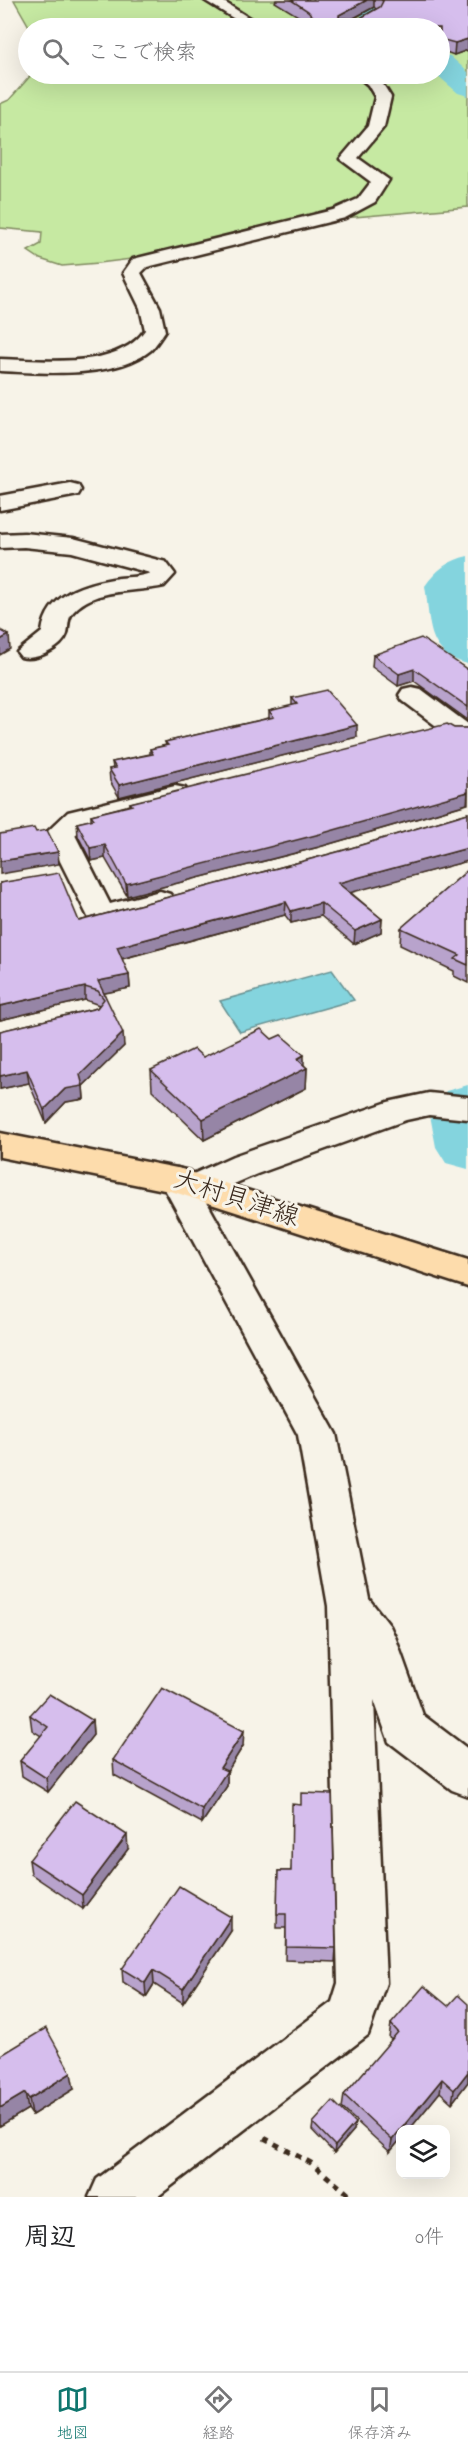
<!DOCTYPE html>
<html lang="ja">
<meta charset="utf-8">
<style>
:root{--surface:#fff;--page:#f2f2f2;--text:#202124;--muted:#757577;--line:#e0e0e0;--accent:#0f766e}
body{margin:0;font-family:"Indie Flower","Klee One",sans-serif;background:var(--page);color:var(--text)}
.controls{position:absolute;right:18px;bottom:18px;display:grid;overflow:hidden;border-radius:12px;box-shadow:0 6px 24px #0002}
.controls button{width:54px;height:54px;display:grid;place-items:center;padding:0;border:0;border-bottom:2px solid var(--line);background:var(--surface);color:var(--text);font:30px sans-serif}
.list{margin:0;padding:0;list-style:none}
h2{display:flex;justify-content:space-between;align-items:center;height:78px;margin:0;padding:0 24px;font-size:26px}
h2 small{font-size:20px;font-weight:400;color:var(--muted)}
.icon{flex:none;width:33px;height:33px;fill:none;stroke:currentColor;stroke-width:2;stroke-linecap:round;stroke-linejoin:round}
.map{position:relative;flex:none;width:468px;height:2197px;overflow:hidden}
.search{position:absolute;background:var(--surface);box-shadow:0 6px 24px #0002;left:18px;right:18px;top:18px;height:66px;display:flex;align-items:center;gap:15px;box-sizing:border-box;padding:0 21px;border-radius:33px;color:var(--muted);font-size:22px}
.sheet{height:174px;background:var(--surface)}
nav{display:flex;justify-content:space-around;align-items:center;box-sizing:border-box;height:84px;border-top:2px solid var(--line);background:var(--surface);font-size:16px;color:var(--muted)}
nav a{display:grid;justify-items:center;gap:3px}
nav .on{color:var(--accent)}
.map>svg:first-child{display:block}
.green{fill:#c6e9a2;stroke:#808a60;stroke-width:1.5}
.water{fill:#84d4de;stroke:#679091;stroke-width:1.5}
.lines{fill:none;stroke-linecap:round;stroke-linejoin:round}
.river{fill:#84d4de;fill-rule:evenodd}
.minor-casing{stroke:#3b2a1e;stroke-width:5}
.major-casing{stroke:#3b2a1e;stroke-width:5}
.path{stroke:#3b2a1e;stroke-width:5;stroke-dasharray:6 6;stroke-linecap:butt}
.minor{fill:#f7f3e8;fill-rule:evenodd}
.major{fill:#fddcac;fill-rule:evenodd}
.wall{fill:#b8a3cc;stroke:#3b2a1e;stroke-width:1.5;fill-rule:evenodd}
.shaded-wall{fill:#9685a6;stroke:#3b2a1e;stroke-width:1.5}
.building{fill:#d6beed;stroke:#3b2a1e;stroke-width:1.5}
.labels{text-anchor:middle;dominant-baseline:central;stroke-width:6;stroke-linejoin:round;paint-order:stroke}
.street-label{font-size:26px;fill:#3b2a1e;stroke:#f7f3e8}
</style>
<div class="map">
<svg width="468" height="2197" viewBox="0 0 468 2197">
<rect width="100%" height="100%" fill="#f7f3e8"/>
<filter id="ink" filterUnits="userSpaceOnUse"><feTurbulence type="fractalNoise" baseFrequency=".0167" numOctaves="2"/><feDisplacementMap in="SourceGraphic" scale="12" xChannelSelector="R" yChannelSelector="G"/><feConvolveMatrix kernelMatrix="1 2 1 2 8 2 1 2 1" color-interpolation-filters="sRGB"/></filter>
<g filter="url(#ink)">
<polygon class="green" points="14,0 468,0 468,207 343,218 156,256 99,263 62,266 40,259 28,251 41,244 42,232 0,228 0,104 9,100 32,74 440,74 440,28 30,28"/>
<polygon class="water" points="332,970 354,1000 240,1032 220,1001"/>
<g class="lines">
<g class="river">
<polygon points="341,0 374,0 409,28 380,28 345,6"/>
<polygon points="440,54 450,56 468,72 468,96 458,93 436,74 440,74"/>
<path d="M468,556V664C425,653 431,623 425,586C436,570 449,560 468,556Z"/>
<polygon points="468,1085 468,1169 446,1163 436,1147 430,1115 446,1091"/>
</g>
<g class="minor-casing">
<g id="minor">
<polygon points="204,0 221,0 265,28 249,28"/>
<path d="M355,74C376,72 381,80 391,97L384,127L358,158L389,180L375,202L345,218L147,267L141,273L160,308L165,331C161,337 156,345 151,350C116,379 43,373 0,371V359C42,360 118,370 145,330L140,308L123,273L133,259L333,210L358,199L371,182L340,159L368,126L375,97L368,85Z"/>
<polygon points="70,483 78,485 81,490 78,495 0,510 0,496"/>
<path d="M24,533L73,538L166,562L175,574L164,586C135,593 95,587 73,612C67,619 69,626 67,634C62,649 35,661 21,657L17,652L42,632C47,593 85,583 119,578C129,577 141,577 150,573L72,552L24,547L0,548V534Z"/>
<polygon points="412,687 421,689 468,724 468,745 459,743 403,701 399,695 403,689"/>
<polygon points="175,786 185,788 189,794 185,800 88,824 75,835 110,904 160,891 170,894 175,900 170,906 101,924 90,921 46,833 68,812"/>
<polygon points="429,1093 468,1097 468,1119 429,1115 406,1120 257,1174 204,1197 336,1434 369,1599 390,1626 396,1639 423,1715 468,1749 468,1796 452,1790 389,1742 374,1700 386,1983 368,2035 157,2197 89,2197 97,2179 332,2002 338,1983 328,1606 298,1435 160,1180 165,1171 177,1168 189,1171 191,1175 233,1156 388,1102"/>
</g>
</g>
<g class="major-casing">
<polygon id="major" points="0,1133 177,1168 468,1260 468,1287 174,1192 0,1157"/>
</g>
<polyline class="path" points="264,2138 311,2163 352,2197"/>
<use href="#minor" class="minor"/>
<use href="#major" class="major"/>
</g>
<g class="wall">
<path d="M276,0H468V50L454,55L440,50V28H314L308,22L275,2ZM374,7L376,9L359,19H353Z"/>
<polygon points="373,655 468,670 468,720 414,681 398,686 372,667"/>
<polygon points="292,698 357,737 119,797 110,781 109,769 113,768 112,762 150,754 150,749 166,745 165,742 269,718 269,711 292,706"/>
<polygon points="454,728 468,728 468,804 319,847 127,896 105,858 91,861 78,836 77,823 91,820 91,815 130,805 130,803"/>
<polygon points="468,813 468,861 350,892 382,919 381,932 354,944 321,916 291,923 285,915 122,959 129,975 130,988 104,993 124,1046 83,1086 84,1099 66,1102 46,1123 29,1083 0,1089 0,1031 97,1008 99,1005 85,1000 0,1020 0,883 79,921 341,851"/>
<polygon points="468,870 468,983 454,976 454,971 400,945 401,928"/>
<polygon points="203,1057 304,1065 307,1068 306,1088 204,1140 152,1090 151,1070"/>
<polygon points="30,1715 92,1720 93,1735 48,1792 22,1776 20,1761 41,1736 32,1730"/>
<polygon points="243,1746 227,1772 227,1786 202,1823 114,1775 113,1760"/>
<polygon points="300,1805 336,1948 335,1962 285,1960 286,1928 277,1928 278,1871 291,1871"/>
<polygon points="128,1849 83,1909 31,1874 29,1860"/>
<polygon points="231,1931 183,2003 154,1984 146,1997 123,1982 122,1969"/>
<polygon points="391,2024 468,2082 452,2103 440,2092 409,2130 400,2130 400,2140 390,2152 342,2108 344,2095 392,2040 389,2038"/>
<polygon points="0,2056 74,2089 32,2115 28,2109 0,2126"/>
<polygon points="313,2123 354,2130 334,2153 312,2130"/>
</g>
<g class="shaded-wall">
<polygon points="367,0 374,0 374,7 339,26 339,15"/>
<polygon points="468,39 468,50 454,55 455,43"/>
<polygon points="9,635 10,649 0,655 0,640"/>
<polygon points="414,669 414,681 398,686 399,674"/>
<polygon points="357,725 357,737 119,797 119,785"/>
<polygon points="468,792 467,804 319,847 127,896 126,884"/>
<polygon points="105,845 105,858 91,861 90,848"/>
<polygon points="468,848 468,861 338,896 338,883"/>
<polygon points="58,852 59,864 0,874 0,861"/>
<polygon points="286,902 285,915 117,960 117,947"/>
<polygon points="321,903 321,916 291,923 291,911"/>
<polygon points="382,919 381,932 354,944 355,931"/>
<polygon points="129,975 130,988 100,994 98,981"/>
<polygon points="85,987 85,1000 0,1020 0,1006"/>
<polygon points="123,1033 124,1046 83,1086 84,1099 66,1102 46,1123 44,1110 65,1089"/>
<polygon points="304,1055 304,1069 307,1068 306,1088 204,1140 203,1119"/>
<polygon points="27,1070 29,1083 0,1089 0,1076"/>
<polygon points="92,1720 93,1735 48,1792 46,1778"/>
<polygon points="244,1731 243,1746 227,1772 227,1786 202,1823 202,1809 220,1768"/>
<polygon points="127,1835 128,1849 83,1909 82,1895"/>
<polygon points="231,1917 231,1931 183,2003 183,1989"/>
<polygon points="153,1970 154,1984 146,1997 145,1983"/>
<polygon points="468,2072 468,2082 452,2103 454,2090"/>
<polygon points="71,2073 74,2089 32,2115 29,2099"/>
<polygon points="442,2079 440,2092 409,2130 401,2130"/>
<polygon points="25,2093 28,2109 0,2126 0,2108"/>
<polygon points="355,2123 354,2130 334,2153 335,2146"/>
<polygon points="400,2130 400,2140 390,2152 392,2140"/>
</g>
<g class="building">
<polygon points="291,0 367,0 339,15 339,18 359,19 380,7 383,1 381,0 468,0 468,39 455,43 440,39 440,28 324,28 308,11"/>
<polygon points="0,630 9,635 0,640"/>
<polygon points="421,638 468,670 468,707 414,669 399,674 373,655"/>
<polygon points="327,690 357,725 119,785 109,769 116,768 112,762 153,754 150,749 168,745 165,742 274,717 269,711 297,704 292,698"/>
<polygon points="447,724 454,728 468,728 468,792 320,834 126,884 105,845 90,848 77,823 94,819 91,815 132,805 130,803"/>
<polygon points="468,813 468,848 338,883 382,919 355,931 321,903 291,911 286,902 117,947 129,975 98,981 123,1033 80,1075 83,1086 65,1089 44,1110 27,1070 0,1076 0,1031 97,1008 104,999 98,991 85,987 0,1006 0,986 1,986 0,980 0,883 59,873 79,921 341,851"/>
<polygon points="34,828 36,832 47,830 58,852 0,861 0,834"/>
<polygon points="468,870 468,965 455,959 460,955 401,928"/>
<polygon points="261,1029 272,1039 281,1035 304,1055 297,1059 307,1068 203,1119 151,1070 194,1049 203,1057"/>
<polygon points="162,1688 244,1731 220,1768 227,1771 202,1809 113,1760"/>
<polygon points="49,1694 92,1720 46,1778 20,1761 48,1727 30,1715"/>
<polygon points="301,1793 332,1794 336,1948 286,1947 286,1914 277,1914 278,1871 291,1871 292,1804 301,1805"/>
<polygon points="75,1801 127,1835 82,1895 29,1860"/>
<polygon points="179,1886 231,1917 183,1989 153,1970 145,1983 122,1969"/>
<polygon points="424,1986 448,2006 458,1995 468,2004 468,2072 454,2090 442,2079 392,2140 344,2095 398,2032 391,2024"/>
<polygon points="46,2028 71,2073 29,2099 25,2093 0,2108 0,2056"/>
<polygon points="333,2101 355,2123 335,2146 313,2123"/>
</g>
</g>
<g class="labels">
<g class="street-label">
<text transform="translate(236 1200) rotate(18)">大村貝津線</text>
</g>
</g>
</svg>
<div class="controls">
<button><svg class="icon" aria-label="layers" viewBox="0 0 24 24"><path d="M12 4l9 5-9 5-9-5zM3 14l9 5 9-5"/></svg></button>
</div>
<div class="search"><svg class="icon" aria-label="search" viewBox="0 0 24 24"><circle cx="10" cy="10" r="6"/><path d="M15 15l6 6"/></svg>ここで検索</div>
</div>
<section class="sheet">
<h2>周辺<small>0件</small></h2>
<ul class="list">
</ul>
</section>
<nav>
<a class="on"><svg class="icon" aria-label="map" viewBox="0 0 24 24"><path d="M3 6l6-2 6 2 6-2v14l-6 2-6-2-6 2zM9 4v14M15 6v14"/></svg>地図</a>
<a><svg class="icon" aria-label="directions" viewBox="0 0 24 24"><path d="M12 3l9 9-9 9-9-9zM9 14v-3h6M13 9l2 2-2 2"/></svg>経路</a>
<a><svg class="icon" aria-label="saved" viewBox="0 0 24 24"><path d="M7 4h10v16l-5-4-5 4z"/></svg>保存済み</a>
</nav>
